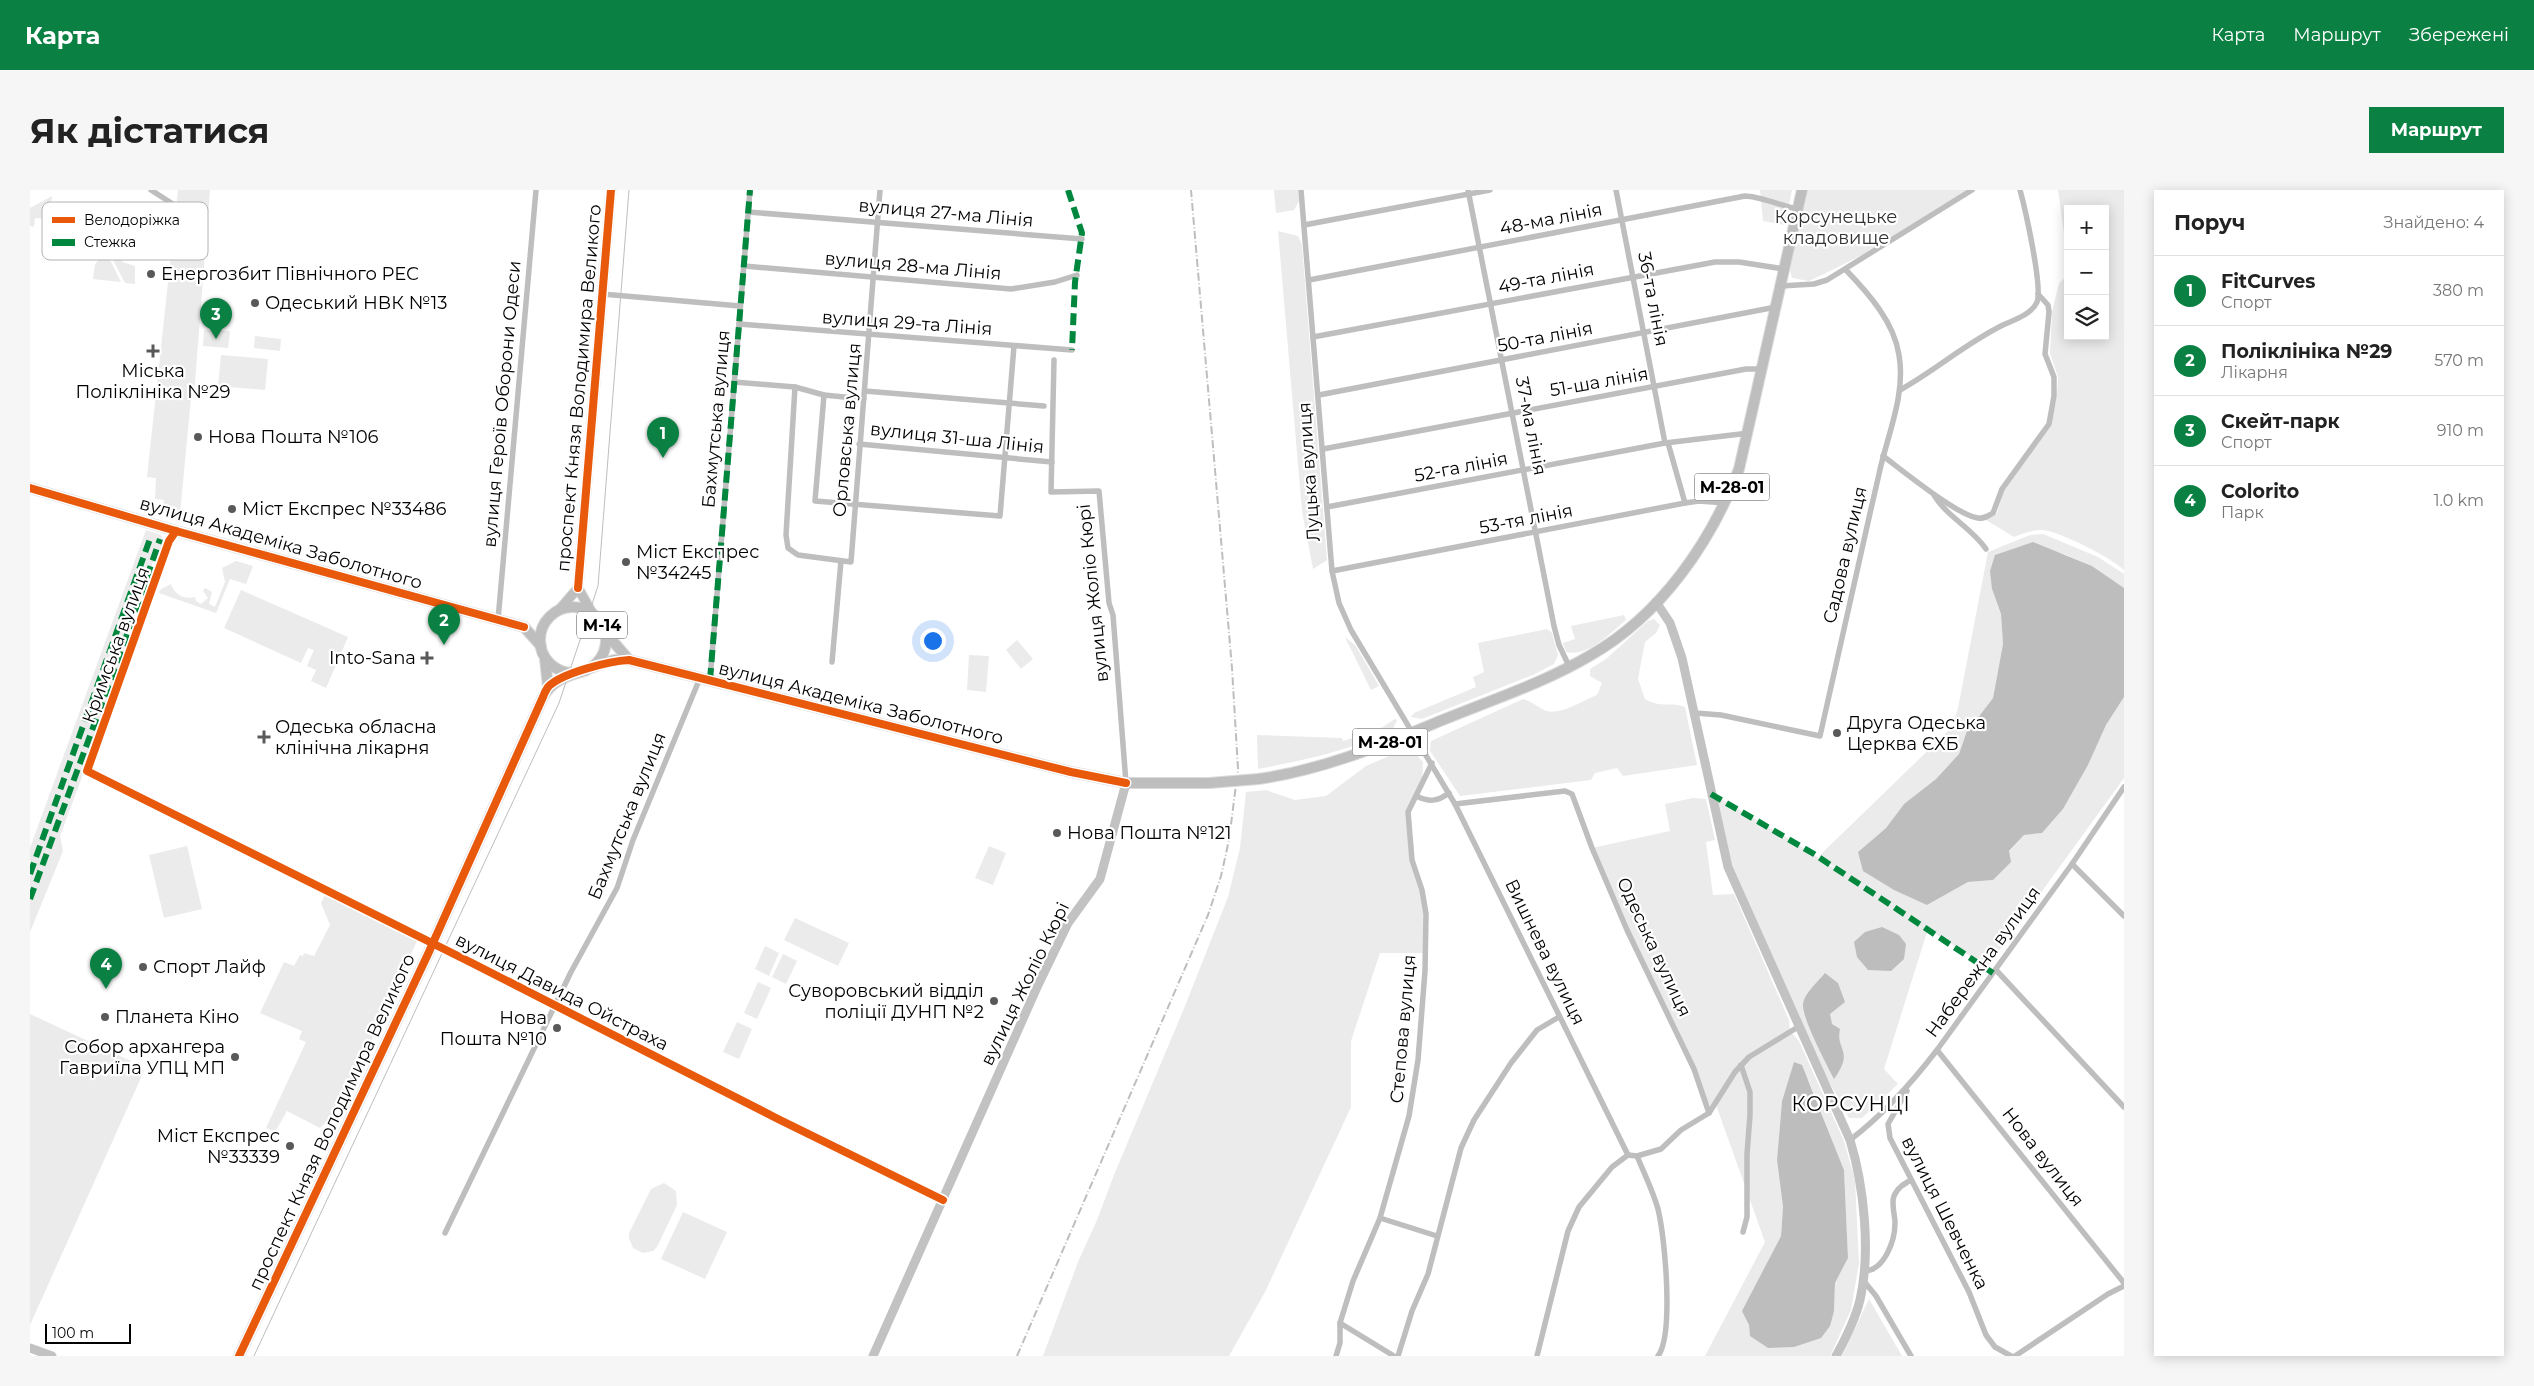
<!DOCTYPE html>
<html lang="uk">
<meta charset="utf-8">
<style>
:root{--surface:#fff;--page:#f6f6f6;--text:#222;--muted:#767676;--line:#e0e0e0;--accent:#0b8043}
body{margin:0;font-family:Montserrat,sans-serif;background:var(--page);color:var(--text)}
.controls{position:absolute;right:15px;top:15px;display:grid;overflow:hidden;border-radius:0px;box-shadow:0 2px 12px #0003}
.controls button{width:45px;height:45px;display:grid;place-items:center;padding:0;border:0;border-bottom:1px solid var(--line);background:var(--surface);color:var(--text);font:25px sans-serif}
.scale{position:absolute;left:15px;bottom:12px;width:86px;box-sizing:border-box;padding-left:5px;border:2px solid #000;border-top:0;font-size:14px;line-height:18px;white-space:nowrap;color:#000;-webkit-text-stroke:4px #fff;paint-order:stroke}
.you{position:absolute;left:902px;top:450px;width:18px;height:18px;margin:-12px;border:4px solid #fff;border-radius:50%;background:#1a73e8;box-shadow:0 0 0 8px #1a73e833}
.badge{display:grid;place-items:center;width:32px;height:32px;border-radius:50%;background:var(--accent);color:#fff;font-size:16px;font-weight:700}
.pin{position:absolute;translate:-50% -41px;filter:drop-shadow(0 1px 2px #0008)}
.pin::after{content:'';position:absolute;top:26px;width:18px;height:15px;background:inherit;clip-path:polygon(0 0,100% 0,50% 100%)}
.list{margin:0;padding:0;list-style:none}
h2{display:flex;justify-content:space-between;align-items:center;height:65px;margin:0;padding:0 20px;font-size:21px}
h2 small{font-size:16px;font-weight:400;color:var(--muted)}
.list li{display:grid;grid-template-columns:32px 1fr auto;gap:15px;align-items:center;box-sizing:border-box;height:70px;padding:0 20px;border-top:1px solid var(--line)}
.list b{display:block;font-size:19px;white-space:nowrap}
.list p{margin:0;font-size:16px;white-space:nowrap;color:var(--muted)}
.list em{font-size:16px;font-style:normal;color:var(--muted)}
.icon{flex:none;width:28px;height:28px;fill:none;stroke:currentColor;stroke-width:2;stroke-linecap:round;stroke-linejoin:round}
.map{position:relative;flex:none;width:2094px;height:1166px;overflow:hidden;border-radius:0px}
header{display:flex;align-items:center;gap:30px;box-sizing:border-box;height:70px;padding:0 25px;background:var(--accent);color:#fff}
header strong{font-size:24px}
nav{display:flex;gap:28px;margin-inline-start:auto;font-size:18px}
.intro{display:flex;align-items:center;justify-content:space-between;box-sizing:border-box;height:120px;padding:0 30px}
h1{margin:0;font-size:35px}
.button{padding:12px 22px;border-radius:0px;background:var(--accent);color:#fff;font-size:18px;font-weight:700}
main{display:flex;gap:30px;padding:0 30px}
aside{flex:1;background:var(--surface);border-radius:0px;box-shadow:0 2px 12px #0003}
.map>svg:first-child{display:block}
.green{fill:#ebebeb;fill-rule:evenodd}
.water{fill:#bdbdbd}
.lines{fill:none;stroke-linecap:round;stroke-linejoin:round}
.primary-casing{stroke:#dbdbdb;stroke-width:11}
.highway-casing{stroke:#dbdbdb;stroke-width:12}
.street{stroke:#bebebe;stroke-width:5.5}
.secondary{stroke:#c2c2c2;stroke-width:9}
.primary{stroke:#bebebe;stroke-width:9}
.highway{stroke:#bebebe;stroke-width:10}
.tram{stroke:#bebebe;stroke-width:1}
.rail{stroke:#bebebe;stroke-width:2;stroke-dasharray:8 2.5 1 2.5;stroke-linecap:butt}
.highway-bridge-casing{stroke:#dbdbdb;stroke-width:12;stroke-linecap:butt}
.highway-bridge{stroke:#bebebe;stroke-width:10}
.quiet{stroke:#00873e;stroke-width:6;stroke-dasharray:12 6;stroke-linecap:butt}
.cycleway-casing{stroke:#fff;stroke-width:11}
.cycleway{stroke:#e8590c;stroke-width:8}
.poi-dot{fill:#595959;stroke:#fff;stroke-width:2}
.labels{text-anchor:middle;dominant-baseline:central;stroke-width:4.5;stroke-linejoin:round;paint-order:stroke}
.shield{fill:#fff;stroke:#4c4c4c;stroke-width:1}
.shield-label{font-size:16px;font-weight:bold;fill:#000}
.street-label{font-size:18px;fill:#000;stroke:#fff}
.park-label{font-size:18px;fill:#313131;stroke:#fff}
.poi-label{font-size:18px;fill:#000;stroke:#fff;text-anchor:start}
.quarter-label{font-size:20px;letter-spacing:1px;fill:#000;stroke:#fff}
.key{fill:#fff;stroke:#b2b2b2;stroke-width:1}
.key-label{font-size:14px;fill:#000}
</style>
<header>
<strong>Карта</strong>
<nav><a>Карта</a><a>Маршрут</a><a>Збережені</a></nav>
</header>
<div class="intro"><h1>Як дістатися</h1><a class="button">Маршрут</a></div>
<main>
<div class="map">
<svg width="2094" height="1166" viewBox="0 0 2094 1166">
<rect width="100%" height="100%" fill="#fff"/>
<g class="green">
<polygon points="148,0 180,0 164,205 161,208 150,324 132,319 134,310 125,309 126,288 117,287"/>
<polygon points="1244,0 1268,0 1269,11 1264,20 1246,23"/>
<polygon points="1730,0 1762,0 1755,35 1733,31"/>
<polygon points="1775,0 1938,0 1832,65 1790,86 1779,91 1762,88 1759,77"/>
<path d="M2028,0H2094V380C2080,367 2036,345 2018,341C2007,338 1993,343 1984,347L1956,330L1967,323L1974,299L2020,235L2027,207L2028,187L2020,163L2022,122L2029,93L2038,85V146H2075V19H2038V72Z"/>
<polygon points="22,6 19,29 5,28 4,37 0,36 0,18"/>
<polygon points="108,36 105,60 93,59 92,72 105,76 105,94 95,93 81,66 83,62 81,58"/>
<polygon points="1248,41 1268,46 1272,55 1297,370 1283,379 1272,321"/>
<polygon points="71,68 79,68 91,92 63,89 65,74"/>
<polygon points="174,140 200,141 198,158 173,156"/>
<polygon points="225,146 251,149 250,161 224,158"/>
<polygon points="191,165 238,169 235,200 188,196"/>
<polygon points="116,340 131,345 134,352 129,369 123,372 97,450 102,453 30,646 33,661 0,742 0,658"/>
<polygon points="2013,344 2068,367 2094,384 2094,398 2062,376 2034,364 1962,399 1971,424 1973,454 1963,508 1947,529 1939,535 1929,564 1906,589 1874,614 1856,638 1828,662 1897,715 1938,692 1963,690 1979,662 1994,645 2012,643 2033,619 2058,575 2076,535 2094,507 2094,588 1957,777 1898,739 1854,879 1868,894 1832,928 1819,928 1786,868 1702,675 1686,606 1766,653 1816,686 1789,666 1915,544 1922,536 1928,518 1958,362 2000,345"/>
<path d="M206,371L223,376L216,394L200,389L186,423L129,403L131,399L141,394C145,405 154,410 165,407L166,411L171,414L178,408L173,401L175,398L182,402L179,414L185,417L195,392L192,378Z"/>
<polygon points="211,400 318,447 296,498 281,491 286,480 277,476 284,460 278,458 271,473 194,438"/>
<path d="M1594,425L1596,430C1580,443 1559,467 1536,462L1533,453L1545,449L1541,436Z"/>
<path d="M1624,429L1630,435L1626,443L1615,452L1608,489L1615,509C1633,519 1641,511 1655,517L1667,575L1593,586L1587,578L1565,583L1561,590L1430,606L1400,561L1401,551L1493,509C1502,512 1506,516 1514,520C1528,527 1554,510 1567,505L1572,493L1560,486V479L1576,469L1618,431Z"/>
<polygon points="1517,439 1522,443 1528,465 1524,474 1505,484 1392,529 1381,527 1384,523 1446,497 1443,487 1454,482 1448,453"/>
<polygon points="1315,447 1326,456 1349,496 1341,500"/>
<polygon points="987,450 1003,469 991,479 976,460"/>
<polygon points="939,465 959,466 956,502 937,500"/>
<path d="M1365,529L1367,530L1363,539C1321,561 1274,570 1228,579L1227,545L1312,548L1313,551L1348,540Z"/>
<polygon points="1373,560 1384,562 1393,572 1392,594 1380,617 1382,670 1392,700 1395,763 1350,763 1321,851 1321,917 1235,1102 1199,1166 1013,1166 1048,1072 1067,1030 1084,985 1155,816 1198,707 1210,658 1216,602 1236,600 1265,610 1296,606 1336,576"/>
<path d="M1663,608L1676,609L1685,650L1676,652L1683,705L1704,704L1759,830L1760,841L1769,851L1814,951L1825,990L1829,1073L1821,1120L1800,1166H1675L1735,1052L1686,915H1677L1664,879L1623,795L1562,658L1640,641L1635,614ZM1764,873L1779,891L1814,980L1818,1068L1805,1093L1804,1121L1738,1158L1720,1146L1719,1135L1713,1121L1751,1046L1753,1017L1747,970L1752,911Z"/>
<polygon points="157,656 172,719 134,728 119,665"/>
<polygon points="959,656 976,663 963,695 945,688"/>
<polygon points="295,705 387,751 310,918 290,938 257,921 245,942 236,938 276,852 269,849 272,841 230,823 254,772 264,776 270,765 273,766 274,763 284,766 300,735 291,713"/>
<polygon points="765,728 819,753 808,776 754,750"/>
<polygon points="735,756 749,763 739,786 725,779"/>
<polygon points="753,764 767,771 756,794 742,787"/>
<polygon points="728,792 741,798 727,829 714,823"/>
<polygon points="0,824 101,871 100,875 114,881 0,1135"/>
<polygon points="707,832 722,839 709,869 693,862"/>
<polygon points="634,993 646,1001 647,1015 627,1057 623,1061 613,1063 603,1058 599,1048 599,1043 621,999"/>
<polygon points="653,1022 697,1042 675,1089 631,1069"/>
<polygon points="1839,1109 1872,1166 1812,1166"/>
</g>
<g class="water">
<polygon points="2003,352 2062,376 2094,398 2094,507 2076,535 2058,575 2033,619 2012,643 1994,645 1979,661 1981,672 1963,690 1938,692 1897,715 1864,700 1833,681 1828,662 1856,638 1874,614 1906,589 1929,564 1939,535 1947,529 1963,508 1973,454 1971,424 1962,399 1960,381 1965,365"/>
<polygon points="1852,737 1869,745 1876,754 1874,769 1861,781 1838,780 1827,767 1824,752 1835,742"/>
<path d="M1795,783L1808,793L1815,812L1800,824L1802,834L1810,839C1805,860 1825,860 1804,889C1796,873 1774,832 1773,816C1773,804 1788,792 1795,783Z"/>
<polygon points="1764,872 1772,875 1814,980 1818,1068 1805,1093 1804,1121 1800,1136 1791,1148 1764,1157 1738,1158 1720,1146 1719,1135 1712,1121 1751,1046 1753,1017 1747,970 1752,911"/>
</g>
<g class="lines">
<g class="primary-casing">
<g id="primary">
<polyline points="529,420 548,398"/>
<polyline points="562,423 548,398 581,0"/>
</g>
</g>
<g class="highway-casing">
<g id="highway">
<polyline points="0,298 146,341 494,437 511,456"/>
<circle cx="543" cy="450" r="33"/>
<polyline points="575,442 599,470"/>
<polyline points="515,469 518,497"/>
<polyline points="560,478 584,470 599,470 1041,582 1096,593 1179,593"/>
<path d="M1228,589C1294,580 1354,554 1415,529C1464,509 1516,492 1561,465C1631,425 1681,352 1709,279L1772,0"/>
<path d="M209,1166L398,764L513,507C521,492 534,487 550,482"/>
</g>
</g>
<g class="street">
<polyline points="121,0 149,18"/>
<polyline points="1271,0 1302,381 1309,413 1321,440 1425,614 1598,965"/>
<polyline points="1438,0 1524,436 1529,455 1539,476"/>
<polyline points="1586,0 1635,253"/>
<polyline points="718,22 1052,49"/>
<polyline points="1274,35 1460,0"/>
<polyline points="714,76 981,99 1025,92 1047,85"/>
<path d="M1279,90L1715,6C1728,6 1753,16 1767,19"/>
<polyline points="1751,96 1784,94 1797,90 1942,0"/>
<polyline points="572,104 710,116"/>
<polyline points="709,134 1042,160"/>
<polyline points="1283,147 1685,72 1709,72 1754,79"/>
<polyline points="1024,170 1021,302 1069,301 1079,413 1083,425 1096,593"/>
<polyline points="704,192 765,197 794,205 834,209"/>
<polyline points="765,197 756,345 758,358 768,365 821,372 850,0"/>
<path d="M1870,200C1906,180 1936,153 1973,135C1984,130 2002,124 2007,112C2013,98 1995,18 1990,0"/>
<polyline points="835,201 1014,216"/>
<polyline points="794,205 785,311 970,326 984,156"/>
<polyline points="1289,205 1746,117"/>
<polyline points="1638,253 1655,313"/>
<polyline points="829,254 1022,272"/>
<polyline points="1293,259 1716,179 1733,179"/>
<path d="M1853,266C1872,280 1928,326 1948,328C1954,329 1958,326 1963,323L1972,299L2019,234L2024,206V187L2015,164L2019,122L2018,115L2008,104"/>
<path d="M1904,305C1917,327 1942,338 1956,359"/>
<polyline points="1297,317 1635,253 1719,243"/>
<polyline points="146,341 139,351 57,581 442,773 748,929 913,1010"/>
<polyline points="1302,381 1655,313 1669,311 1696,313"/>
<polyline points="468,430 506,0"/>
<polyline points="802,472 811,371"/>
<polyline points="680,490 720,0"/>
<path d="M1665,523L1691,525L1790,546C1810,458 1829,371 1849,284C1857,246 1876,205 1869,165C1864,132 1839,104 1816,80"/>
<path d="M1386,606C1399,612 1407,612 1419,603"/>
<polyline points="1425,614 1535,601 1542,604 1562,658 1597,740 1664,879 1679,923"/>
<polyline points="2042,674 2094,726"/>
<polyline points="1966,780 2094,917"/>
<polyline points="1907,860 2094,1093"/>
<polyline points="1711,875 1720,902 1720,925 1717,964 1717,1027 1713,1042"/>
<polyline points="1877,901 1858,934 1860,948 1939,1102 1956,1145 1965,1157 1981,1166"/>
<path d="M1820,950C1854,924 1881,894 1907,860L2042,674L2094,597"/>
<path d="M1607,966C1614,983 1623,1001 1628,1019C1635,1047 1644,1145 1628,1166"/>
<polyline points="1350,1028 1407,1046"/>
<polyline points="415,1043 541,782 587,698 603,650 670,488"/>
<path d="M1834,1081C1854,1081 1865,1051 1865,1033C1865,1025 1861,1014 1864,1006C1867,998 1874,994 1881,990"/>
<polyline points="1833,1090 1846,1106 1881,1166"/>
<polyline points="1310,1133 1364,1166"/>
<polyline points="1306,1166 1310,1153 1310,1133 1323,1091 1350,1028 1379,926 1388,870 1395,781 1396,724 1392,700 1382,670 1378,622 1402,573"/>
<polyline points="1368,1166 1382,1121 1398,1084 1431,958 1444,930 1481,873 1507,840 1529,827"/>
<polyline points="1507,1166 1538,1041 1549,1017 1582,977 1598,965 1607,966 1631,959 1651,940 1679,923 1705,882 1719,867 1768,837"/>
<polyline points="1985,1166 2078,1104 2094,1096"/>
</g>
<g class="secondary">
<path d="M1626,412L1640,433L1652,468L1698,677L1820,950C1834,996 1841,1062 1830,1110C1825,1130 1816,1148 1806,1166"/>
<polyline points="0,1158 22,1166"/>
<polyline points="843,1166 1008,795 1038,733 1070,689 1096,593"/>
</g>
<use href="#primary" class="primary"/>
<use href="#highway" class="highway"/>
<polyline class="tram" points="224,1166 529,513 568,396 599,0"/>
<polyline class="rail" points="987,1166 1178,725 1191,686 1199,650 1208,579 1202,478 1161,0"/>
<g class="highway-bridge-casing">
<polyline id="highway-bridge" points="1179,593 1228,589"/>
</g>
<use href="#highway-bridge" class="highway-bridge"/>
<g class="quiet">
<polyline points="1038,0 1052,43 1045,92 1042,160"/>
<polyline points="680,490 720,0"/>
<polyline points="1681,604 1784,664 1963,783"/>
<polyline points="0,684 121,346"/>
<polyline points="0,709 93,456 130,349"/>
</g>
<g class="cycleway-casing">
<g id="cycleway">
<polyline points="0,298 146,341 494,437"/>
<polyline points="146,341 139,351 57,581 442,773 748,929 913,1010"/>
<polyline points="548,398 581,0"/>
<path d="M209,1166L398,764L513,507C514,504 516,500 518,497C531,483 580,471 599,470L1041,582L1096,593"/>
</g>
</g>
<use href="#cycleway" class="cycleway"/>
</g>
<g class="poi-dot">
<circle cx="121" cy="84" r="5"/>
<circle cx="225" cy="113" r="5"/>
<path d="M120.5 153.5h5v5h5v5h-5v5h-5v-5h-5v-5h5z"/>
<circle cx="168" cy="247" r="5"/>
<circle cx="202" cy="319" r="5"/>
<circle cx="596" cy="372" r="5"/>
<path d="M394.5 460.5h5v5h5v5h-5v5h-5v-5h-5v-5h5z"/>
<circle cx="1807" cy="543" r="5"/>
<path d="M231.5 539.5h5v5h5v5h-5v5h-5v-5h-5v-5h5z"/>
<circle cx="1027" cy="643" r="5"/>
<circle cx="113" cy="777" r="5"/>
<circle cx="964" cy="811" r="5"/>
<circle cx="75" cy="827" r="5"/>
<circle cx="527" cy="838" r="5"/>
<circle cx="205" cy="867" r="5"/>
<circle cx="260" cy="956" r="5"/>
</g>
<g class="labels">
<g class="shield">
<rect x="1664.5" y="283.5" width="75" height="27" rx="4"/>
<rect x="547" y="421.5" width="50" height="27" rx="4"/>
<rect x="1322.5" y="538.5" width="75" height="27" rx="4"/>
</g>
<g class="shield-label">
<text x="1702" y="297">М-28-01</text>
<text x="572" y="435">М-14</text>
<text x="1360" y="552">М-28-01</text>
</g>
<g class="street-label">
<text transform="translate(916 23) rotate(5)">вулиця 27-ма Лінія</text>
<text transform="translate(1521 29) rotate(-11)">48-ма лінія</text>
<text transform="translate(883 76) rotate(5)">вулиця 28-ма Лінія</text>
<text transform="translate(1516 88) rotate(-11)">49-та лінія</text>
<text transform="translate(1623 109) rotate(79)">36-та лінія</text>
<text transform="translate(877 133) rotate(4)">вулиця 29-та Лінія</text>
<text transform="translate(1515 147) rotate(-11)">50-та лінія</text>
<text transform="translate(1569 192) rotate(-10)">51-ша лінія</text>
<text transform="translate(549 198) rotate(-85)">проспект Князя Володимира Великого</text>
<text transform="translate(472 214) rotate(-85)">вулиця Героїв Оборони Одеси</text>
<text transform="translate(686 229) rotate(-85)">Бахмутська вулиця</text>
<text transform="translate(1501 236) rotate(79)">37-ма лінія</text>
<text transform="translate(817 240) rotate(-85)">Орловська вулиця</text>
<text transform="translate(927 248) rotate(6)">вулиця 31-ша Лінія</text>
<text transform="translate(1431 277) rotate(-11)">52-га лінія</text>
<text transform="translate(1279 282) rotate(-94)">Луцька вулиця</text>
<text transform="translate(1496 329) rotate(-11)">53-тя лінія</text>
<text transform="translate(251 353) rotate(16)">вулиця Академіка Заболотного</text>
<text transform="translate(1815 365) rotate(-77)">Садова вулиця</text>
<text transform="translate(1063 403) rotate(-96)">вулиця Жоліо Кюрі</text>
<text transform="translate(86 455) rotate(-70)">Кримська вулиця</text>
<text transform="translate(831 513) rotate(14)">вулиця Академіка Заболотного</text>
<text transform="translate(597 626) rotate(-68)">Бахмутська вулиця</text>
<text transform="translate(1624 757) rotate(65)">Одеська вулиця</text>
<text transform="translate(1515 762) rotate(64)">Вишнева вулиця</text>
<text transform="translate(1953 772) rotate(-54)">Набережна вулиця</text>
<text transform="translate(995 794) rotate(-64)">вулиця Жоліо Кюрі</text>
<text transform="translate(532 802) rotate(27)">вулиця Давида Ойстраха</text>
<text transform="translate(1373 839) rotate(-85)">Степова вулиця</text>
<text transform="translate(302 932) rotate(-65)">проспект Князя Володимира Великого</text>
<text transform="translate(2013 967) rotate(52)">Нова вулиця</text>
<text transform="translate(1915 1023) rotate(63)">вулиця Шевченка</text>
</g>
<g class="park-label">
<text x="1806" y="27">Корсунецьке<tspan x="1806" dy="21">кладовище</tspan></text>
</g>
<g class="poi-label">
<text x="131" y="84">Енергозбит Північного РЕС</text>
<text x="235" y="113">Одеський НВК №13</text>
<text x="123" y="181" text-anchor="middle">Міська<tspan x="123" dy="21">Поліклініка №29</tspan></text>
<text x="178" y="247">Нова Пошта №106</text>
<text x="212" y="319">Міст Експрес №33486</text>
<text x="606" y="362">Міст Експрес<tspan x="606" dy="21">№34245</tspan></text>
<text x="386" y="468" text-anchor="end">Into-Sana</text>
<text x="1817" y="533">Друга Одеська<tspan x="1817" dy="21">Церква ЄХБ</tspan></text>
<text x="245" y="537">Одеська обласна<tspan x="245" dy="21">клінічна лікарня</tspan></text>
<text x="1037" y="643">Нова Пошта №121</text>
<text x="123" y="777">Спорт Лайф</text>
<text x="954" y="801" text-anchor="end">Суворовський відділ<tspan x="954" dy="21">поліції ДУНП №2</tspan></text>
<text x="85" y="827">Планета Кіно</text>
<text x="517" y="828" text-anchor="end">Нова<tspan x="517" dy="21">Пошта №10</tspan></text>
<text x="195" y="857" text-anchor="end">Собор архангера<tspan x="195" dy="21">Гавриїла УПЦ МП</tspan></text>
<text x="250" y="946" text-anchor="end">Міст Експрес<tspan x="250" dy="21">№33339</tspan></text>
</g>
<g class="quarter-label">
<text x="1821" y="914">КОРСУНЦІ</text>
</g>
</g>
<rect x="12" y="12" width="166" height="58" rx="8" class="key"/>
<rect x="22" y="27" width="23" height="6" fill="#e8590c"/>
<rect x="22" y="49" width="23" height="7" fill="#00873e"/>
<g class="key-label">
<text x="54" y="35">Велодоріжка</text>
<text x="54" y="57">Стежка</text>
</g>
</svg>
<div class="controls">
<button>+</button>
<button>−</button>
<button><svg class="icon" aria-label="layers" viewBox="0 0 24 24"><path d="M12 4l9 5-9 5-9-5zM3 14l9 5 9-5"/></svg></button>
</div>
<div class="scale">100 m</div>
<div class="you"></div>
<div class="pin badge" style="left:633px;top:268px">1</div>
<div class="pin badge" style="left:414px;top:455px">2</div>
<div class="pin badge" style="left:186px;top:149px">3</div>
<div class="pin badge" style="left:76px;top:799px">4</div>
</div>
<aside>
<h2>Поруч<small>Знайдено: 4</small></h2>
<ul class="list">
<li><span class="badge">1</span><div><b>FitCurves</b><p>Спорт</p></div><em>380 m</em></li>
<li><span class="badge">2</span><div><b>Поліклініка №29</b><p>Лікарня</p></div><em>570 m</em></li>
<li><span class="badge">3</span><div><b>Скейт-парк</b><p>Спорт</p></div><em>910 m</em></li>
<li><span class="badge">4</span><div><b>Colorito</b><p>Парк</p></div><em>1.0 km</em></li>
</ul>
</aside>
</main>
